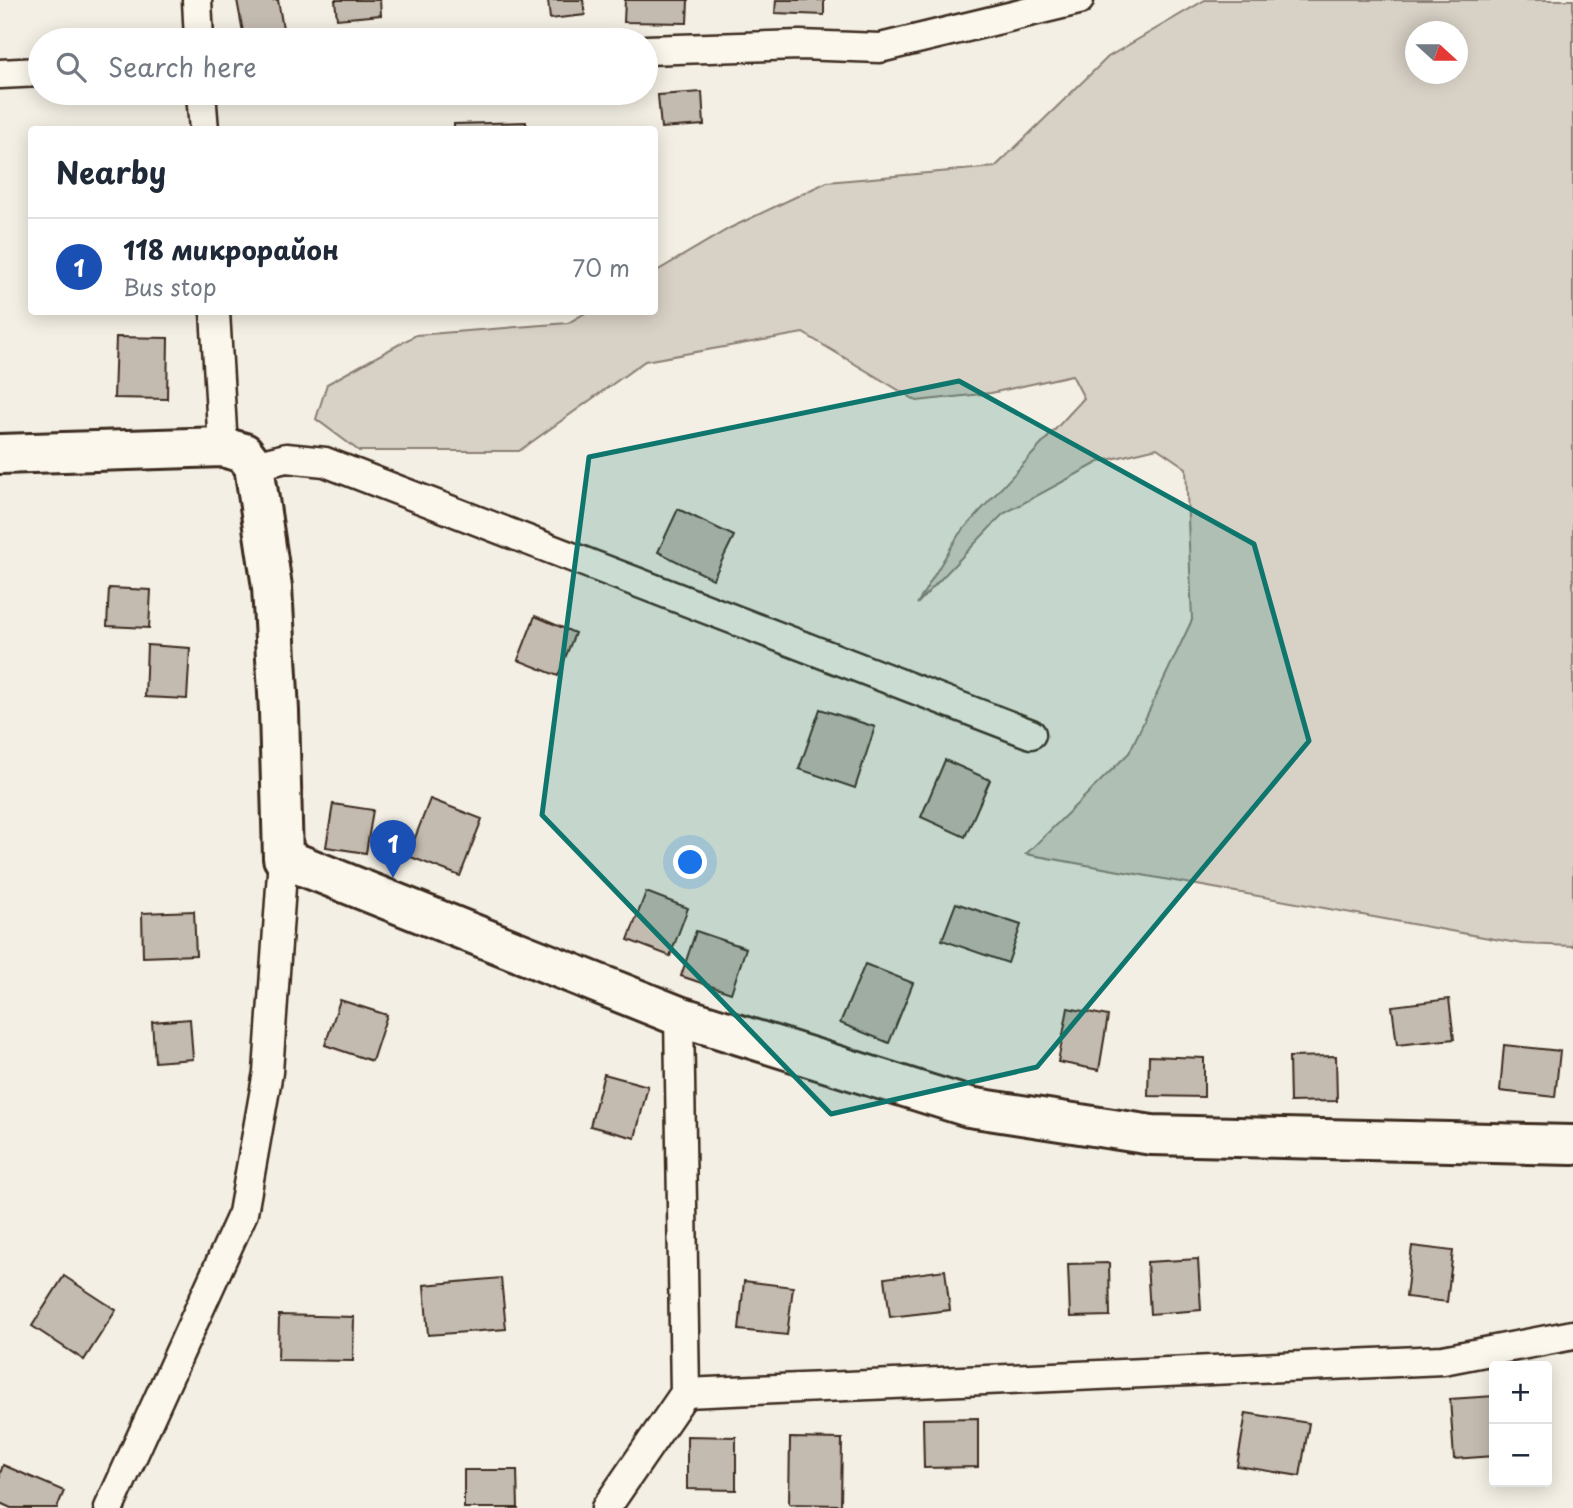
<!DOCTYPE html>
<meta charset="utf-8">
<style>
:root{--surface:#fff;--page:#f2f2f3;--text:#1f2937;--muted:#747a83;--line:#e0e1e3;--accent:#3b2a1e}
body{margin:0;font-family:"Playpen Sans",sans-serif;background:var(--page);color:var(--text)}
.controls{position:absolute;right:21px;bottom:21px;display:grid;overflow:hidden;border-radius:7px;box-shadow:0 4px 18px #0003}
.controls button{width:63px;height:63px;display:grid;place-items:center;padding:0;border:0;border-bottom:2px solid var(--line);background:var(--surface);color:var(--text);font:35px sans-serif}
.compass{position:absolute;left:1405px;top:21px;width:63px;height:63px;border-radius:50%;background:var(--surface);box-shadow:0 4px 18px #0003;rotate:111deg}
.you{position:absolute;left:691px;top:863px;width:24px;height:24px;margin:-18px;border:5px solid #fff;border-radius:50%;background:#1a73e8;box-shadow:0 0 0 10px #1a73e833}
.badge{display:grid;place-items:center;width:46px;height:46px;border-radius:50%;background:var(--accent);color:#fff;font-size:23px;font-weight:700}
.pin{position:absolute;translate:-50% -58px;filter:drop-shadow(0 2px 4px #0008)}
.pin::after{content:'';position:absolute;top:37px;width:24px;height:21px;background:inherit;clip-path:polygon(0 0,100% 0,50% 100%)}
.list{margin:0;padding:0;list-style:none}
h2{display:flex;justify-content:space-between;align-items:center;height:91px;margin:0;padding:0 28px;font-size:30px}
h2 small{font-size:23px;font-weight:400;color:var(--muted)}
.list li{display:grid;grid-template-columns:46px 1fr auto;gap:21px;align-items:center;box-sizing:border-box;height:98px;padding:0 28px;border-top:2px solid var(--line)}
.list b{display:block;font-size:26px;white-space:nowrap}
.list p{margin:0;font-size:23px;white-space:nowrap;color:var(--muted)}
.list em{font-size:23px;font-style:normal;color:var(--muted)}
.icon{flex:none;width:38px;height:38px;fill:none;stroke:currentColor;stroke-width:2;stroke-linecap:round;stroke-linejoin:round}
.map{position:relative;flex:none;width:1573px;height:1508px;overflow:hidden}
.search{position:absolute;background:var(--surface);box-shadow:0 4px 18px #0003;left:28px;top:28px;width:630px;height:77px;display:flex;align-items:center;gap:18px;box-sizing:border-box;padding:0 24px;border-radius:38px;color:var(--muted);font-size:26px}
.panel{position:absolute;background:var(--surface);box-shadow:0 4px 18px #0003;left:28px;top:126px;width:630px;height:189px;border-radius:7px}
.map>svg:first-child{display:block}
.green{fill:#d8d1c6;stroke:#8a7e72;stroke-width:2;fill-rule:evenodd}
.building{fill:#c3bbb0;stroke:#3b2a1e;stroke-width:2}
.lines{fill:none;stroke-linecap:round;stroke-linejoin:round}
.street-casing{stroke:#3b2a1e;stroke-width:33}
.secondary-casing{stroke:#3b2a1e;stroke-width:44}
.street{stroke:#fbf7ec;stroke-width:28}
.secondary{stroke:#fbf7ec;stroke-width:38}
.marked{fill:#0f766e;fill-opacity:0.2;stroke:#0f766e;stroke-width:5;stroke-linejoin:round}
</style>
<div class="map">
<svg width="1573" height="1508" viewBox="0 0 1573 1508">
<rect width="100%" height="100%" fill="#f3efe4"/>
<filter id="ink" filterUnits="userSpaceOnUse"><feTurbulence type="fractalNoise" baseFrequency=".0143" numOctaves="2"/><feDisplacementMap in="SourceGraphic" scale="14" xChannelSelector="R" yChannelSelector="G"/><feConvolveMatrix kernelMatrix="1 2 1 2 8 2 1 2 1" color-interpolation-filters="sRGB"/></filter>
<g filter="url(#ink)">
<path class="green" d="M1205,0H1573V946L1522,944L1026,854L1129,753L1192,620L1186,468L1157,448L1099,462L1003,514L917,604L959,534L1084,398L1072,375L991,393L917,401L803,333L645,361L519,451H359L316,419L327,384L416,335L568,323L587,312H654L655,272L730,228L827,182L995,167L1108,57ZM1416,32H1458V74H1416Z"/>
<g class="building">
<polygon points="237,0 278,0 284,34 243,32"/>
<polygon points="335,0 380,0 381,15 337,19"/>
<polygon points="548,0 583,0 585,15 550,19"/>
<polygon points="625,0 688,0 687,23 624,22"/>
<polygon points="776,0 824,0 824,15 775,13"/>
<polygon points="702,92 704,125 661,128 658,95"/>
<polygon points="526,122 527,130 454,130 454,124"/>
<polygon points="116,337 168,338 167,399 114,398"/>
<polygon points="678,509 734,536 713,579 658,552"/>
<polygon points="109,588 151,590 149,628 107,626"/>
<polygon points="535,616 575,633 558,676 518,660"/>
<polygon points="147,645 190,648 187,699 145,697"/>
<polygon points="820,709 875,727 855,788 799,769"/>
<polygon points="945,760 990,780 965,837 921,817"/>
<polygon points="430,799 482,819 460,876 408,856"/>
<polygon points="333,804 373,810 366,853 326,847"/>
<polygon points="646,892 688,908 670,956 628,940"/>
<polygon points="956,903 1021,925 1008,963 942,940"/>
<polygon points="194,911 196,955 143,957 142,913"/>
<polygon points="696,931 746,948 731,993 681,976"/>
<polygon points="865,964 913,983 889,1043 840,1023"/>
<polygon points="1449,999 1454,1039 1397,1045 1392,1006"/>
<polygon points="340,1000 387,1015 372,1061 325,1045"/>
<polygon points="1068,1008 1108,1016 1099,1070 1058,1062"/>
<polygon points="190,1019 193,1059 155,1062 152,1022"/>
<polygon points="1504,1045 1560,1051 1555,1097 1500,1091"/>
<polygon points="1149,1056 1204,1058 1204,1097 1148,1096"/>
<polygon points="1336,1056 1337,1101 1290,1102 1289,1057"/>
<polygon points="604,1074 648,1086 635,1138 590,1126"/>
<polygon points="1412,1246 1453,1251 1447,1302 1406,1297"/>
<polygon points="1198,1259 1201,1310 1150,1314 1147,1262"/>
<polygon points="1109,1263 1110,1316 1070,1317 1068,1264"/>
<polygon points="945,1270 950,1310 890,1317 885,1278"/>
<polygon points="64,1276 116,1310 84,1360 32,1326"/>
<polygon points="501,1278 506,1329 428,1335 424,1285"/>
<polygon points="744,1281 793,1287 787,1335 739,1330"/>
<polygon points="279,1315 354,1317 353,1361 278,1360"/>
<polygon points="1494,1396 1494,1456 1454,1459 1450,1399"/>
<polygon points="1246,1413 1309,1423 1300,1476 1237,1466"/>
<polygon points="978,1418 978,1467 924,1468 923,1419"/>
<polygon points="687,1436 736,1437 736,1490 687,1489"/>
<polygon points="790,1438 842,1439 841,1505 789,1504"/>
<polygon points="3,1465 64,1491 57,1508 11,1508 0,1503 0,1474"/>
<polygon points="464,1470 517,1470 518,1508 464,1508"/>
</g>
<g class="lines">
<g class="street-casing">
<g id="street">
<polyline points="197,0 199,40"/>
<polyline points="646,50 800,45 880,48 1079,0"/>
<polyline points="0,74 40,72"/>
<polyline points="201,93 204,130"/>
<polyline points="215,312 223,447"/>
<polyline points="254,466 286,458 325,462 1031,734"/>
<polyline points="685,1393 1443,1360 1573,1335"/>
<polyline points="109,1508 243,1213 268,1072 283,858"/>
<polyline points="606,1508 685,1393 679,1016"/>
</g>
</g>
<g class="secondary-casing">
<polyline id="secondary" points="0,454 223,447 244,453 254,466 272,587 279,711 283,858 679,1016 969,1107 1152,1135 1573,1145"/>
</g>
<use href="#street" class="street"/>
<use href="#secondary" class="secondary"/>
</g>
</g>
<path class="marked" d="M959,381L1254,544L1309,741L1037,1067L831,1114L542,815L589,457Z"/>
</svg>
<div class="controls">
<button>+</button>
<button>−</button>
</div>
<svg class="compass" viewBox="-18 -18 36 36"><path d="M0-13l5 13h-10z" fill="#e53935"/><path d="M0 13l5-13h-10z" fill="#747a83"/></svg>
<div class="you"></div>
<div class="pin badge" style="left:393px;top:878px;background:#1a4fb4">1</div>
<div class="search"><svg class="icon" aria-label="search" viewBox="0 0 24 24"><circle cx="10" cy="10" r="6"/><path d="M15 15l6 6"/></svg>Search here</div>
<section class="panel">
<h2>Nearby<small></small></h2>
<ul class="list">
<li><span class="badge" style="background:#1a4fb4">1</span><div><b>118 микрорайон</b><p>Bus stop</p></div><em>70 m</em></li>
</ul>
</section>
</div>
